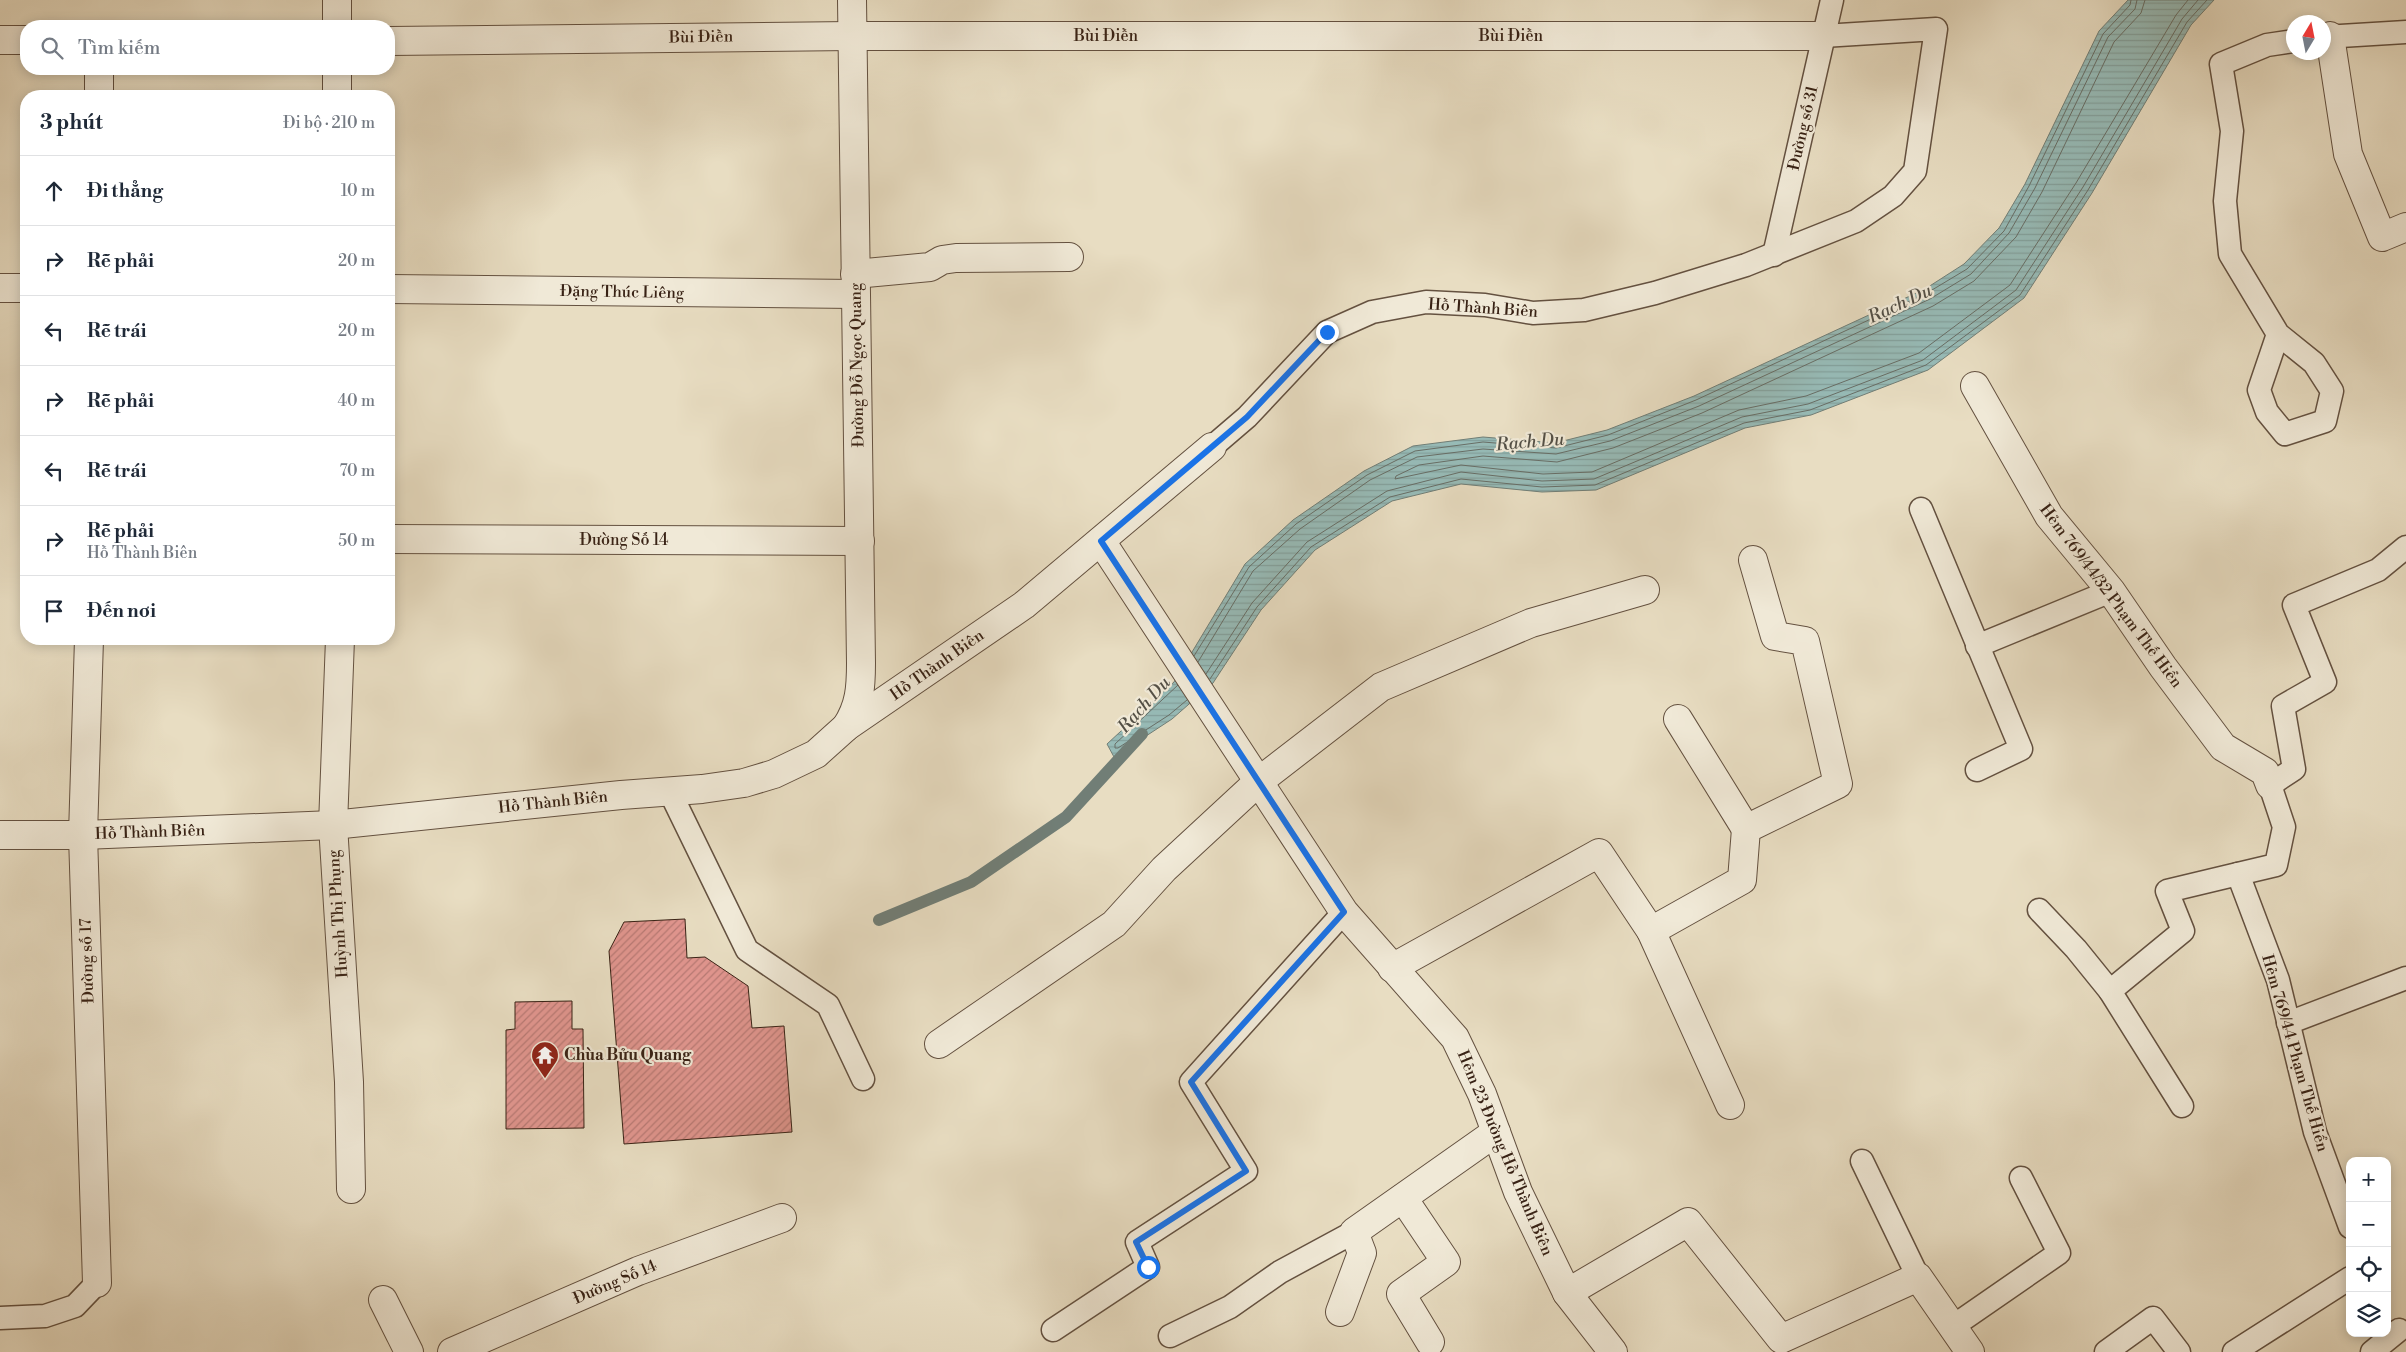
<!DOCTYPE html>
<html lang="vi">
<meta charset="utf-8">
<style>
:root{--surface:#fff;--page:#f2f2f3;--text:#1f2937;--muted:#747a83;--line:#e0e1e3}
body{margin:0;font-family:"Libre Bodoni",serif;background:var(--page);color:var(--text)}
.controls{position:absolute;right:15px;bottom:15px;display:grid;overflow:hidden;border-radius:10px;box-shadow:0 2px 12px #0003}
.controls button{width:45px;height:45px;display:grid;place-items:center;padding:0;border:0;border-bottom:1px solid var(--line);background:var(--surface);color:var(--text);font:25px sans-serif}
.compass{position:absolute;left:2286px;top:15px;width:45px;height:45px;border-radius:50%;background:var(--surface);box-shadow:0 2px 12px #0003;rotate:10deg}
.stop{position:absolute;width:15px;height:15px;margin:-11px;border:4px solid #1a73e8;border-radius:50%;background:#fff}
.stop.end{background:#1a73e8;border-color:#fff;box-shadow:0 1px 5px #0008}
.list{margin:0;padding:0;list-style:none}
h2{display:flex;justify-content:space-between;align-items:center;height:65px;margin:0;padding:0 20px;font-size:21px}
h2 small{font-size:16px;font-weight:400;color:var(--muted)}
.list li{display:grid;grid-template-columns:32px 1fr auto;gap:15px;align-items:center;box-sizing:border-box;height:70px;padding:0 20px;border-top:1px solid var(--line)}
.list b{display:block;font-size:19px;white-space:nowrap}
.list p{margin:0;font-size:16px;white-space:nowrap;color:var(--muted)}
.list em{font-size:16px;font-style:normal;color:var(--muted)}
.icon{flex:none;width:28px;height:28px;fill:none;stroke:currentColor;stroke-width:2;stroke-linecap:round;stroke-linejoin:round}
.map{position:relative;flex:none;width:2406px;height:1352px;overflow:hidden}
.search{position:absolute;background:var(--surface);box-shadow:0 2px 12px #0003;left:20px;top:20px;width:375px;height:55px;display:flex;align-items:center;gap:12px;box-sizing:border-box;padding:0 18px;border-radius:20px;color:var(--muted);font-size:19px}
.panel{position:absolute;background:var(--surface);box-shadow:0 2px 12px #0003;left:20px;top:90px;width:375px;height:555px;border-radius:20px}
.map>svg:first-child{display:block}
.water{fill:url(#water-rules);stroke:#717e76}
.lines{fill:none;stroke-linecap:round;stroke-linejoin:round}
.shore{stroke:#686e66;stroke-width:1}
.stream{stroke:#717e76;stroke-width:12}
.building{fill:url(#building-hatch);stroke:#382215}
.lane-casing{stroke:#645140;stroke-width:25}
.street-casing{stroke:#645140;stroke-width:30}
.lane{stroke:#f0e9d7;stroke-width:22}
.street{stroke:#f0e9d7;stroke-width:28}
.route{stroke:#1a73e8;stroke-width:6}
.labels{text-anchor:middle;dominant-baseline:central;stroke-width:4.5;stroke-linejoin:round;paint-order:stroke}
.street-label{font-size:16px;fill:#382215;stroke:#f0e9d7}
.poi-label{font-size:16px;font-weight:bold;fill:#382215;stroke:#f0e9d7;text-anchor:start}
.water-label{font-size:18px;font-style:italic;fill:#545046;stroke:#f0e9d7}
</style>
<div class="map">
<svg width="2406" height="1352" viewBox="0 0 2406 1352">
<defs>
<pattern id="water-rules" width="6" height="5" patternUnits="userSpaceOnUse" patternTransform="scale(1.25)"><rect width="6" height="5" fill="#97bbb7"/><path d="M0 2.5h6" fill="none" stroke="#83a09c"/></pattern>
<pattern id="building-hatch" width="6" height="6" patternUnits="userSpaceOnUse" patternTransform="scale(1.25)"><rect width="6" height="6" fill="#e0958e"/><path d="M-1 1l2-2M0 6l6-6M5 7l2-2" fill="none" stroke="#b77973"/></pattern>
</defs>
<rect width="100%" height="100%" fill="#e8ddc2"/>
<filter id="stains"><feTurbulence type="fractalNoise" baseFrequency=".004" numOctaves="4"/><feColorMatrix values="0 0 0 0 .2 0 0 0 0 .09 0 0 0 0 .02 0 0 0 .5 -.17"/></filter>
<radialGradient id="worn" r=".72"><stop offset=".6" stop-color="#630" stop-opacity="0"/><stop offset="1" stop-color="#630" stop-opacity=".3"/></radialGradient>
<polygon class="water" points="2128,0 2214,0 2191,25 2092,193 2024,298 1928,370 1811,415 1745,428 1596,490 1542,492 1461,484 1392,501 1315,550 1261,610 1213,683 1172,719 1114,757 1107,744 1174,682 1245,564 1293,520 1364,471 1413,446 1483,437 1555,443 1607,430 1694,396 1925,289 1964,264 1999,228 2025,184 2099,31"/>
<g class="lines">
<g class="shore">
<polyline points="2145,0 2141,13 2114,42 2042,192 2016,237 1974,281 1933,306 1702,413 1613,448 1557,462 1483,456 1419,465 1396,476 1395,479 1461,465 1543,474 1592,472 1739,410 1806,396 1919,353 2010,285 2076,183 2176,15 2188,0"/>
<polyline points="1194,656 1249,567 1296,524 1367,475 1415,451 1483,442 1556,448 1608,435 1696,400 1927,293 1967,269 2004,231 2029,186 2103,34 2130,5 2131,0"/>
<polyline points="1198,662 1253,571 1300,529 1370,480 1417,457 1483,449 1556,454 1610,441 1699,406 1930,299 1971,274 2009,233 2035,188 2108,37 2135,9 2137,0"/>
<polyline points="1206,674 1252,603 1307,542 1387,491 1461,472 1542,481 1594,479 1742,417 1808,404 1923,360 2016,290 2083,187 2182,19 2198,0"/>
<polyline points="1210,679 1257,607 1311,547 1390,497 1461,479 1542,487 1595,485 1744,423 1810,410 1926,365 2020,295 2088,190 2187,22 2207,0"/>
<polyline points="1178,685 1115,744 1115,748 1118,748 1169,715 1187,700"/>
</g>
<polyline class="stream" points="879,920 971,882 1066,817 1142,734"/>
</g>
<g class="building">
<polygon points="685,919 687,958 705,957 748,986 752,1028 784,1026 792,1132 624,1144 609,951 624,922"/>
<polygon points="572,1001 572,1029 583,1029 584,1128 506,1129 506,1030 515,1029 515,1002"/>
</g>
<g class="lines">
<g class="lane-casing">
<g id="lane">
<polyline points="2324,37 2406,32"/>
<polyline points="1774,255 1832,0"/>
<polyline points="2278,334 2259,390 2267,412 2285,434 2325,421 2332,391 2314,363 2278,334 2230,254 2225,201 2232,131 2221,64 2267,45 2294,41"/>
<polyline points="1212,447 1247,417 1327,332 1372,312 1426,302 1485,305 1533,313 1584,310 1655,293 1746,265 1856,221 1893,196 1915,171 1936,29 1823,36"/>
<polyline points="1921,509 2021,749 1977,770"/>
<polyline points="1977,646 2111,591"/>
<polyline points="670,792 747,950 828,1005 863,1079"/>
<polyline points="2039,910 2076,949 2110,991"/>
<polyline points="2288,1023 2406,978"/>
<polyline points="2182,1106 2110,991 2183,931 2167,891 2238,874"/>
<polyline points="1862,1161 1918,1277"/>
<polyline points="2350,1227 2315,1132 2278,980 2238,874 2276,865 2284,827 2270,785 2294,769 2283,706 2325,682 2294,605 2378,570 2406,547"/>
<polyline points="0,1318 45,1316 75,1306 97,1283"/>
<polyline points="1952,1327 2059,1253 2021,1178"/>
<polyline points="1053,1330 1148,1267 1137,1242 1246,1171 1191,1082 1344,912"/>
<polyline points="1170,1336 1230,1307 1280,1272 1354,1232"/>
<polyline points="2106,1352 2153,1318 2179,1352"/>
<polyline points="2234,1352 2350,1278"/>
<polyline points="2372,1352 2399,1330"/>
</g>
</g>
<g class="street-casing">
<g id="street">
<polyline points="337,26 337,0"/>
<polyline points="2330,36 2348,154 2382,237 2406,227"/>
<polyline points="0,40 26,40"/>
<polyline points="389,41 851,36 1823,36"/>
<polyline points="337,69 337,96"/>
<polyline points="99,96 99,69"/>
<polyline points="855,274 930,267 942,260 956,258 1069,257"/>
<polyline points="0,288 26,288"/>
<polyline points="389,289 855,294"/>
<polyline points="1975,386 2049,516 2111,591 2163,667 2223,747 2265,772 2270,785"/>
<polyline points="389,539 860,541"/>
<polyline points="1101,541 1344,912 1455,1038 1482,1094 1518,1192 1567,1293 1613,1352"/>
<polyline points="89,639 83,835 97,1283"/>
<polyline points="340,639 333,825 349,1082 351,1189"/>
<polyline points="1678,719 1746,829"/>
<path d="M846,727C860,706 861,687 861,663L852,0"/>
<polyline points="0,835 83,835 333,825 621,795 702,789 744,783 774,774 816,754 846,727 1024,605 1212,447"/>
<polyline points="1651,931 1730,1105"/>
<polyline points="1392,968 1599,853 1651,931 1742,880 1746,829 1838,784 1805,641 1775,636 1753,560"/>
<polyline points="939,1044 1114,924 1164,869 1258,782 1381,687 1531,623 1645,590"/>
<polyline points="1403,1198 1446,1262 1401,1294 1430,1342"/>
<polyline points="1567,1293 1688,1222 1781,1339 1918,1277 1970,1352"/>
<polyline points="383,1300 409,1352"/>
<polyline points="1340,1312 1362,1253 1354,1232 1496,1132"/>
<polyline points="452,1352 638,1271 782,1218"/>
</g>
</g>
<use href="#lane" class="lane"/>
<use href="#street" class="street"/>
</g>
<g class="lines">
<polyline class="route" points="1148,1267 1136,1242 1246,1171 1191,1082 1344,912 1101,541 1247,417 1327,332"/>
</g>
<defs>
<g id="temple-pin" transform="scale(1.4375)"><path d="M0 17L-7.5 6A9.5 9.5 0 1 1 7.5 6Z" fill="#8f2418" stroke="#f0e9d7"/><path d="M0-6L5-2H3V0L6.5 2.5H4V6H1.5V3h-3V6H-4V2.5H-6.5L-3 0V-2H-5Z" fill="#fff"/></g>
</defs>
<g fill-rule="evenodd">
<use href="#temple-pin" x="545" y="1055"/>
</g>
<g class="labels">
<g class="street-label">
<text x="1106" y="36">Bùi Điền</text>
<text x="1511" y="36">Bùi Điền</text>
<text transform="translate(701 37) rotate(-1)">Bùi Điền</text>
<text transform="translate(1803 128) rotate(-77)">Đường số 31</text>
<text transform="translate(622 292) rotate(1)">Đặng Thúc Liêng</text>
<text transform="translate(1483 308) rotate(4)">Hồ Thành Biên</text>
<text transform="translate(857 365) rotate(-91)">Đường Đỗ Ngọc Quang</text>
<text x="624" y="540">Đường Số 14</text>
<text transform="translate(2111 596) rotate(53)">Hẻm 769/44/32 Phạm Thế Hiển</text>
<text transform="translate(937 665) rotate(-35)">Hồ Thành Biên</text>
<text transform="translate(553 802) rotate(-6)">Hồ Thành Biên</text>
<text transform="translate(150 832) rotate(-2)">Hồ Thành Biên</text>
<text transform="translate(338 914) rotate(-94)">Huỳnh Thị Phụng</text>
<text transform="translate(87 961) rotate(-92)">Đường số 17</text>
<text transform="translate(2295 1053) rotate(74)">Hẻm 769/44 Phạm Thế Hiển</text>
<text transform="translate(1505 1153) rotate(67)">Hẻm 23 Đường Hồ Thành Biên</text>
<text transform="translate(615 1282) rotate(-23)">Đường Số 14</text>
</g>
<g class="poi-label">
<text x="564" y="1055">Chùa Bửu Quang</text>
</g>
<g class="water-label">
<text transform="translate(1900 304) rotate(-25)">Rạch Du</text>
<text transform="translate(1530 442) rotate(-5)">Rạch Du</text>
<text transform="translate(1144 705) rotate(-48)">Rạch Du</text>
</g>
</g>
<rect width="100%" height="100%" filter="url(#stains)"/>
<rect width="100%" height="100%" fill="url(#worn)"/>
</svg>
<div class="controls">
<button>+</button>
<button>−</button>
<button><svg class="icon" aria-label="locate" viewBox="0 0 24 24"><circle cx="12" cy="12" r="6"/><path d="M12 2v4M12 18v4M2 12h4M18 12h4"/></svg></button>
<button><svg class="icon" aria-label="layers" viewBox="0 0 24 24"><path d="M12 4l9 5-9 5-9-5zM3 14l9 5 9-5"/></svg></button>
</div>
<svg class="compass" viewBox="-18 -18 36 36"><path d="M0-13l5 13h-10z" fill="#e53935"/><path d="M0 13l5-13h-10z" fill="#747a83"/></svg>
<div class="stop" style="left:1148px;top:1267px"></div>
<div class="stop end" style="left:1327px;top:332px"></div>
<div class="search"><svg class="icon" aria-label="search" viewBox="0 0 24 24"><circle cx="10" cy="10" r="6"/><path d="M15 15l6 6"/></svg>Tìm kiếm</div>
<section class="panel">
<h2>3 phút<small>Đi bộ · 210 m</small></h2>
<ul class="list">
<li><svg class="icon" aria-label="ahead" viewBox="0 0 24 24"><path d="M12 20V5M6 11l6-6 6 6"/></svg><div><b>Đi thẳng</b></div><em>10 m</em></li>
<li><svg class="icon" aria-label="right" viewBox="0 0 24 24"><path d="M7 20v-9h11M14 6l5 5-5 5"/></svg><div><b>Rẽ phải</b></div><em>20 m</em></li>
<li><svg class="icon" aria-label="left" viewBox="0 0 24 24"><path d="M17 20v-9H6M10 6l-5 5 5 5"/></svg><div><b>Rẽ trái</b></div><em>20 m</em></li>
<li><svg class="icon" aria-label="right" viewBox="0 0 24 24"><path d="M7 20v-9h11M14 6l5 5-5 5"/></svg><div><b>Rẽ phải</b></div><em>40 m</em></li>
<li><svg class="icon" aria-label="left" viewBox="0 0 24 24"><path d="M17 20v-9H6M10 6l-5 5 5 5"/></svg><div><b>Rẽ trái</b></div><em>70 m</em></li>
<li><svg class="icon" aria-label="right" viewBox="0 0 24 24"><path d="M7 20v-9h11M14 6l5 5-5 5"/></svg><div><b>Rẽ phải</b><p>Hồ Thành Biên</p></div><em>50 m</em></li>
<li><svg class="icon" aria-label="arrive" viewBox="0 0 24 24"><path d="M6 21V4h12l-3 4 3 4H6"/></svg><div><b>Đến nơi</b></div></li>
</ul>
</section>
</div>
